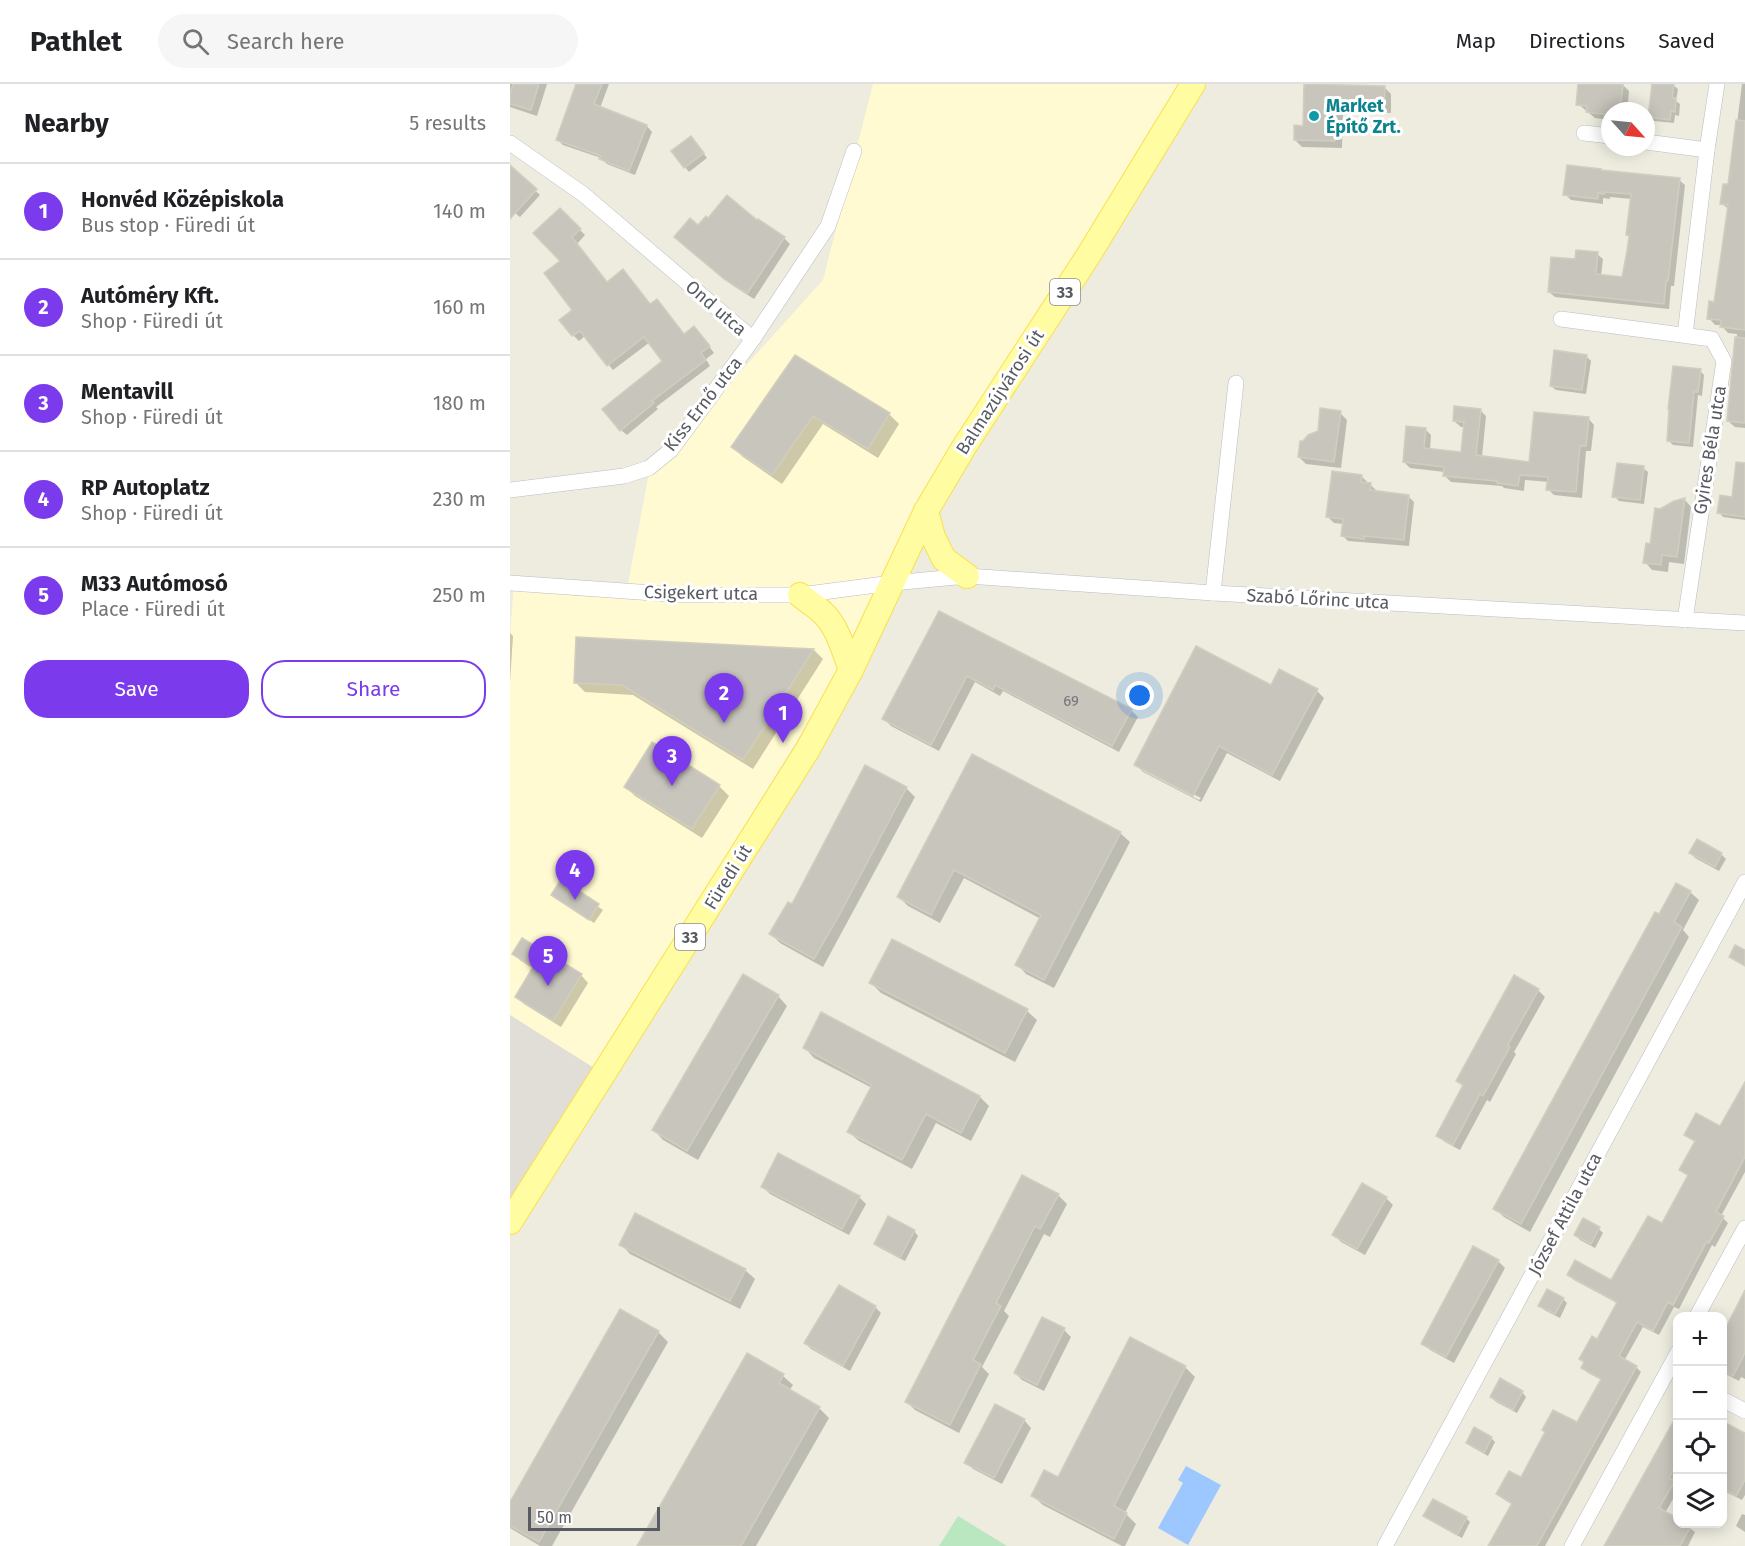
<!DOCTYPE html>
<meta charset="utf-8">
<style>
:root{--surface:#fff;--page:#f6f6f6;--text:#202124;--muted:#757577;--line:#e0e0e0;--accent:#7c3aed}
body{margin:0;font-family:"Fira Sans",sans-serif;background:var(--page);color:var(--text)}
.controls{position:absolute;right:18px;bottom:18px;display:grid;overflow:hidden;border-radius:12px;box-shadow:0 3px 15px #0003}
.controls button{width:54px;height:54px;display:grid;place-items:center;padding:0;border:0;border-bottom:2px solid var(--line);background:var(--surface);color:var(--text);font:30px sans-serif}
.compass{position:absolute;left:1091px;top:18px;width:54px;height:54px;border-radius:50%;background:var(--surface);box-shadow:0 3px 15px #0003;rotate:117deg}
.scale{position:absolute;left:18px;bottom:15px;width:132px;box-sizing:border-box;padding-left:6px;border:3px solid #585b62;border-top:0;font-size:16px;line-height:21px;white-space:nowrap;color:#585b62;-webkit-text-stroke:4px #fff;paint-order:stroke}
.you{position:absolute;left:630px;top:612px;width:21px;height:21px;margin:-15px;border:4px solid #fff;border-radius:50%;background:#1a73e8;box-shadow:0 0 0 9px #1a73e833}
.badge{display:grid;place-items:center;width:39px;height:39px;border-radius:50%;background:var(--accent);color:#fff;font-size:20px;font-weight:700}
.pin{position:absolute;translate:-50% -50px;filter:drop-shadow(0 2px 3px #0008)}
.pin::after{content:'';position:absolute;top:32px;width:21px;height:18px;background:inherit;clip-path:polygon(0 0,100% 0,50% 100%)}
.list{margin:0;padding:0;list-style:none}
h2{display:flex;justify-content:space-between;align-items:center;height:78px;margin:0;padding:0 24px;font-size:26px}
h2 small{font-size:20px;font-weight:400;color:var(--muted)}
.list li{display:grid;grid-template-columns:39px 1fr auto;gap:18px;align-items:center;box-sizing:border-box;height:96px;padding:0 24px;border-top:2px solid var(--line)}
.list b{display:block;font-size:22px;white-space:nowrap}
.list p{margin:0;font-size:20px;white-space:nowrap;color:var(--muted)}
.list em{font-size:20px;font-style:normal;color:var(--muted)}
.actions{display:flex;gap:12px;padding:18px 24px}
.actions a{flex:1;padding:14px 0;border:2px solid var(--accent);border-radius:24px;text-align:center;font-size:21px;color:var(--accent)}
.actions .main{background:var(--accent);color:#fff}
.icon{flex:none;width:33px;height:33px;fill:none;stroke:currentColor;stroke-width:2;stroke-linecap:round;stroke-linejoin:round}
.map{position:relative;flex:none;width:1235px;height:1462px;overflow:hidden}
header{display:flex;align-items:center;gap:36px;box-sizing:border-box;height:84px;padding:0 30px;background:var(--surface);border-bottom:2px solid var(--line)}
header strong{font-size:28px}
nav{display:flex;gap:33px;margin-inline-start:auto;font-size:21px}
.search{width:420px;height:54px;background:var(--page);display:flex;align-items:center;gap:15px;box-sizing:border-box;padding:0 21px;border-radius:33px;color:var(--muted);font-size:22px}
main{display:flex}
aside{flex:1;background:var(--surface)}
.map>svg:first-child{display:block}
.commercial{fill:#fffad2}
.industrial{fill:#e0ded7}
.green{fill:#bae7c0}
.water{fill:#9dc7ff}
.shadow{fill:#0003;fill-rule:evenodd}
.building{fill:#c8c5bd;stroke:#d2cebe;stroke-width:1.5}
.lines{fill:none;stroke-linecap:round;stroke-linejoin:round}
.street-casing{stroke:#babcc3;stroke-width:16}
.primary-casing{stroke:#fae04b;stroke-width:26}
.street{stroke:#fff;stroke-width:15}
.primary{stroke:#fffca2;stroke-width:24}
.culture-dot{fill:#0f9aa8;stroke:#fff;stroke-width:2}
.labels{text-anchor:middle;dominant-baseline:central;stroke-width:6;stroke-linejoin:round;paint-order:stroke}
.number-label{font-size:15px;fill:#747679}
.shield{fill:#fff;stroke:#8a8c91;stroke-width:1.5}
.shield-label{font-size:16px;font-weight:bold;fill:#585b62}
.culture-label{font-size:18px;font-weight:bold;fill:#0d838f;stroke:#fff;text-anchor:start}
.street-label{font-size:18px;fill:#585b62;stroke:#fff}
</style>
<header>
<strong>Pathlet</strong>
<div class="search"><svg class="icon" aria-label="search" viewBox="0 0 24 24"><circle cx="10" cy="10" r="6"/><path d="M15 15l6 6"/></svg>Search here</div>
<nav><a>Map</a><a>Directions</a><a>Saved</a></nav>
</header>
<main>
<aside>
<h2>Nearby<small>5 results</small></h2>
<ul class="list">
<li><span class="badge">1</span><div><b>Honvéd Középiskola</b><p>Bus stop · Füredi út</p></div><em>140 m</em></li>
<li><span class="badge">2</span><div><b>Autóméry Kft.</b><p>Shop · Füredi út</p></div><em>160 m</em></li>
<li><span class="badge">3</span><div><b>Mentavill</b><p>Shop · Füredi út</p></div><em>180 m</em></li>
<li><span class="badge">4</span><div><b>RP Autoplatz</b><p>Shop · Füredi út</p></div><em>230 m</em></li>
<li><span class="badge">5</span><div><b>M33 Autómosó</b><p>Place · Füredi út</p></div><em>250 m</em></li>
</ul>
<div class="actions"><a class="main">Save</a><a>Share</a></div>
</aside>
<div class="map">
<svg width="1235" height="1462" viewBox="0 0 1235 1462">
<rect width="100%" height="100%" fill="#edecdf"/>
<polygon class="commercial" points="363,0 691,0 529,254 385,499 84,984 0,932 0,551 4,499 117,505 139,389 313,196"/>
<polygon class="industrial" points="0,931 84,984 0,1118"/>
<polygon class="green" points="448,1432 497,1462 429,1462"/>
<polygon class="water" points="676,1382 711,1401 678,1461 648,1444 673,1399 668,1396"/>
<g class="shadow">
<polygon points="0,0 37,0 27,32 0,23"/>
<polygon points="64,0 99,0 90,24 137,42 142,48 125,91 97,80 91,74 53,61 48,56 67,1"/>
<polygon points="1070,0 1112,0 1119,7 1117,27 1100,27 1100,36 1085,34 1068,20"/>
<polygon points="1143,0 1163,1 1168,5 1166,17 1170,20 1169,32 1165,31 1164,39 1144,37 1140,33"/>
<polygon points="1232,0 1235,0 1235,344 1225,343 1218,337 1227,250 1218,249 1211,241 1205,241 1199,234 1206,219 1219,126 1212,119 1219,102"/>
<polygon points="796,1 874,3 881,10 881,29 833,27 832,64 792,63 785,56 795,43"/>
<polygon points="185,58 197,74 179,88 175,83"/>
<polygon points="2,85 30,111 10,133 0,125 0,87"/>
<polygon points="1169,96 1175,101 1164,202 1161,202 1159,225 1045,213 1039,208 1066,177 1087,170 1093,175 1091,192 1114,194 1120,153 1118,151 1122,115 1100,113 1100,115 1093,114 1093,120 1061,116 1055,110"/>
<polygon points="50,126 75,151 67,160 97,200 141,222 175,252 190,250 204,269 196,275 200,282 146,323 148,325 117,351 111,346 154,277 140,258 103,286 75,252 69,257 63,251 64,226 52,177"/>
<polygon points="248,137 274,154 280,160 244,215 222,201 172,158 188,143 247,139"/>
<polygon points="1076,272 1081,277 1076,310 1046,306 1041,302"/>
<polygon points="285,273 379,330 389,340 368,374 313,340 272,400 233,373 223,363"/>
<polygon points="1190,287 1194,291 1192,312 1188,311 1183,363 1163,361 1158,356"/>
<polygon points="970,326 976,332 972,373 1021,380 1078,334 1084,341 1081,367 1076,367 1072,414 1044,411 1038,405 1039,398 1015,396 1014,407 994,404 992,402 941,398 935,392 935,388 900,384 894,378 915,345 921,351 920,366 953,369 955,343 951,343 944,337"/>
<polygon points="830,329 837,336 831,384 796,380 789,373 809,348"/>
<polygon points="1133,384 1138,388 1134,420 1109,417 1104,412"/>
<polygon points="823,389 852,393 867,407 866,409 898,412 904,418 899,462 838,457 832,451 834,440 824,439 817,432"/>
<polygon points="1235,392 1235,436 1213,433 1209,428 1223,414"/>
<polygon points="1175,416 1181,423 1174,480 1159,478 1158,488 1142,486 1135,478 1142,461 1151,427"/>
<polygon points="429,529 621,626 628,633 609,668 493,607 490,612 465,598 429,667 381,642 374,635"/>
<polygon points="0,549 3,552 0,598"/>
<polygon points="67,555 304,566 313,575 243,685 123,611 75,608 65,598"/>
<path d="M761,603L807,607L814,614L770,697L717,669L691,718L633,688L626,680ZM633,684L691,714L689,716L633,687Z"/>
<polygon points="463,672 610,749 620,758 544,904 516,890 507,880 531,835 454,794 430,839 398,822 389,813"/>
<polygon points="209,702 219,712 192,754 125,712 116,703"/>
<polygon points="396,704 405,713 313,883 270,859 261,850 282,822"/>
<polygon points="1187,757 1211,770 1216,775 1209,787 1185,774 1181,769"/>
<polygon points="51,797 93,826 84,839 43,811"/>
<polygon points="1180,808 1189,816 1173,846 1179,853 1020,1148 994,1133 985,1125 1150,832"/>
<polygon points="4,870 71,891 78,899 51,943 14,920 6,913 24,885 11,877"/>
<polygon points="361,899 517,927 527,936 505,978 371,909"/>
<polygon points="1028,906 1035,913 1004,968 1006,970 980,1018 977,1016 950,1066 935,1058 928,1052 954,1003 948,997"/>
<polygon points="268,912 277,922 188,1076 153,1056 144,1046"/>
<polygon points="295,964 470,1013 479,1022 461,1057 426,1039 402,1085 349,1057 339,1048 362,1004 304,974"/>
<polygon points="1235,1013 1235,1088 1211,1132 1218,1139 1205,1163 1202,1161 1169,1225 1164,1223 1149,1251 1133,1243 1114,1277 1126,1283 1131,1288 1035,1462 980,1462 1003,1421 993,1415 988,1410 1011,1395 1068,1341 1092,1296 1078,1289 1073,1284 1075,1279 1071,1275 1087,1257 1107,1219 1064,1196 1059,1191 1102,1198 1152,1141 1179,1093 1171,1086 1186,1059 1176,1051 1211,1044"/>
<polygon points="513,1093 548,1111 557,1120 540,1153 534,1150 494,1227 499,1232 472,1283 479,1290 449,1349 405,1326 397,1318"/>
<polygon points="253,1103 349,1113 356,1120 339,1151 260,1110"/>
<polygon points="876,1114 883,1121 855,1171 831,1158 824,1151"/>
<polygon points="1089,1145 1093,1149 1085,1164 1070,1156 1066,1151"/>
<polygon points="404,1147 408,1152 395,1177 370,1164 366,1159"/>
<polygon points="111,1160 235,1186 245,1195 230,1225 120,1170"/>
<polygon points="988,1177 995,1184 944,1279 920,1266 913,1259"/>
<polygon points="1235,1208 1235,1295 1231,1293 1229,1297 1212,1288 1212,1251"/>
<polygon points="1053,1215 1057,1219 1050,1234 1034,1226 1030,1221"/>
<polygon points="365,1223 371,1229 340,1287 301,1265 295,1259"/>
<polygon points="111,1227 148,1248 158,1258 42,1462 30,1462 0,1444 0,1421"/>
<polygon points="533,1235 554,1246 561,1253 534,1307 512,1296 505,1289"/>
<polygon points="238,1271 273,1292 283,1301 279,1307 309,1324 319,1334 246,1462 129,1462"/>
<polygon points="675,1283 685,1293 615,1429 626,1440 615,1462 612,1462 533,1421 523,1412 548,1395"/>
<polygon points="1012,1308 1016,1313 1007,1329 986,1318 981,1313"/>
<polygon points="1168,1332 1168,1406 1155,1429 1168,1436 1168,1440 1174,1440 1185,1448 1178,1462 1159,1462 1150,1457 1148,1462 1096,1462 1104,1448 1105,1449"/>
<polygon points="514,1336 521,1344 492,1400 463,1385 456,1378"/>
<polygon points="1212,1339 1235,1351 1235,1411 1232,1416 1212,1406"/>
<polygon points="981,1354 985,1358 978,1372 962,1363 957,1358"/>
<polygon points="1232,1430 1235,1431 1235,1448 1226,1442"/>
<polygon points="915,1432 956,1434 960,1438 952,1454 920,1436"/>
</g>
<g class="building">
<polygon points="3,0 29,0 21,26 0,20 0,10"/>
<polygon points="66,0 92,0 84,20 137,41 119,87 89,75 91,72 46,56"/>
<polygon points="794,0 875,2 874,22 826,21 825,57 784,56 784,41 793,42"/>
<polygon points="1068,0 1113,0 1110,27 1100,27 1100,31 1076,28 1077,22 1066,21"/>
<polygon points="1142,0 1164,0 1162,14 1166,14 1165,28 1161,27 1160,36 1138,33"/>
<polygon points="1226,36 1235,37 1235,246 1210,243 1211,236 1197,235 1199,217 1204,218 1211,171 1218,121 1210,120 1213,100 1218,100"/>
<polygon points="181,52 194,69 174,84 161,67"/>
<polygon points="0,81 27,105 0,135"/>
<polygon points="1057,81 1091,85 1091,86 1170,94 1158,197 1156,197 1154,220 1038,208 1041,173 1065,175 1066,166 1088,168 1086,190 1112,193 1117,167 1119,152 1116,151 1121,110 1094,108 1094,110 1088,109 1088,115 1053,111"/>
<polygon points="217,111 247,136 248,135 275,153 237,210 214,195 164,153 180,134 188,141 196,132 198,134"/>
<polygon points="50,124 71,145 62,153 97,198 113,185 140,220 147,215 174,250 184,242 200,262 191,269 196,276 142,317 144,319 110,347 92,325 152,277 134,253 97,282 70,247 62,252 49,236 62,226 34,189 50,177 23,149"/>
<polygon points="1225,253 1235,254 1235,339 1217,337"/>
<polygon points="1044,266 1077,271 1072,306 1040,302"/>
<polygon points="285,271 380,329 358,365 303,332 262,391 221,363"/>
<polygon points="1163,282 1191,285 1188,308 1184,308 1179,359 1157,357 1159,325 1158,325"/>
<polygon points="944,322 971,325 966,371 1019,378 1024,328 1079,333 1076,362 1070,362 1066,408 1036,406 1038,393 1010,391 1008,402 987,399 987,397 933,392 934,383 893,378 896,342 916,344 914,364 951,368 954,338 943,337"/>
<polygon points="810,324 831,327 824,378 788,373 790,357 793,357 798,351 808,347"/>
<polygon points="1226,378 1235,379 1235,433 1207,429 1210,411 1222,413"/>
<polygon points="1107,379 1134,382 1130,416 1102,413"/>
<polygon points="822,387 852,391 851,398 861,399 860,406 899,411 894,456 854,452 854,455 831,452 833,435 816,433"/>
<polygon points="1175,414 1167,473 1152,471 1151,481 1133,479 1136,459 1140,460 1145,424 1150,425 1164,417"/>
<polygon points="429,527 622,625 602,662 485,601 483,606 457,592 421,661 372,635"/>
<polygon points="66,553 125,556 304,565 233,676 112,601 64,599"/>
<polygon points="686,562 761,601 769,585 808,605 762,691 709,662 683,712 624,681"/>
<polygon points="142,658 210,701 182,745 114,703"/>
<polygon points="462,670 611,748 534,896 505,881 531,831 444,786 421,831 387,813"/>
<polygon points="355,681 397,703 331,828 304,875 259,850 278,818 282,820"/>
<polygon points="1187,755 1212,769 1205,783 1179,769"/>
<polygon points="51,795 89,820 79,836 41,811"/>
<polygon points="1166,799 1181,807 1164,838 1172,843 1011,1140 983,1125 1145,828 1149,830"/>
<polygon points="12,854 72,890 43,937 5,913 23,883 2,870"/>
<polygon points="382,855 518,925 495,969 359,899"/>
<polygon points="1225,861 1235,866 1235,882 1219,873"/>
<polygon points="233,890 269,911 177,1067 142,1046"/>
<polygon points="1004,891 1029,905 998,961 1000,963 973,1012 970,1010 943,1061 926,1052 953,1001 946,997"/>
<polygon points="311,928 470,1012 451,1049 416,1030 392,1076 337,1048 362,1001 293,964"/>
<polygon points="1235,998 1235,1073 1206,1128 1214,1132 1199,1159 1197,1157 1163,1221 1158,1218 1143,1247 1127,1238 1109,1272 1127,1282 1027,1462 978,1462 1002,1419 986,1410 999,1387 1011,1393 1035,1348 1032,1346 1043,1326 1067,1338 1091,1295 1071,1284 1074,1278 1069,1275 1082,1252 1087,1255 1107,1218 1057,1191 1065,1176 1101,1196 1138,1132 1152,1139 1178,1091 1169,1086 1185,1057 1174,1051 1186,1029 1210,1042"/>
<polygon points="268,1069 350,1112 332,1145 251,1103"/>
<polygon points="512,1091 549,1110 530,1145 525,1142 486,1219 491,1222 463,1276 471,1280 440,1341 395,1318"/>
<polygon points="852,1099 877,1113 847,1165 822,1151"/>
<polygon points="125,1129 236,1185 220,1217 109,1161"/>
<polygon points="378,1132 405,1146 390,1174 364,1160"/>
<polygon points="1073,1134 1090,1143 1081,1160 1064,1151"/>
<polygon points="963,1162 989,1176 936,1273 911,1260"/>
<polygon points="329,1201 366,1222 333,1282 294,1259"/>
<polygon points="1037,1205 1054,1214 1045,1230 1028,1222"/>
<polygon points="1235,1206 1235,1269 1223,1292 1212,1286 1212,1239 1217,1241"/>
<polygon points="110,1225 149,1247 29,1458 0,1442 0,1418"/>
<polygon points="532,1233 555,1244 527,1301 504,1289"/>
<polygon points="620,1253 676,1282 604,1422 617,1429 604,1455 521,1412 534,1386 548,1393"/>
<polygon points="237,1269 274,1290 269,1299 310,1323 231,1462 127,1462"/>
<polygon points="990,1294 1013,1307 1003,1326 980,1313"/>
<polygon points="485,1320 515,1335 484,1394 454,1379"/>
<polygon points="1167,1331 1167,1379 1159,1394 1165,1397 1149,1424 1167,1434 1167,1440 1177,1440 1181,1442 1170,1462 1094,1462"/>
<polygon points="1212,1337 1235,1349 1235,1396 1226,1412 1212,1404"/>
<polygon points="964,1343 982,1353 974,1369 956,1359"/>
<polygon points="923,1415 957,1433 947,1451 913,1432"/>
</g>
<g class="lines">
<g class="street-casing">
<g id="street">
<polyline points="1074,49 1100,52"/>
<polyline points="1136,58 1197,66"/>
<polyline points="0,59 73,110 243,255"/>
<polyline points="1051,235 1202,255 1214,277 1175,536"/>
<polyline points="1175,251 1197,66 1207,0"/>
<polyline points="0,406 114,392 139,384 161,366 243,255 318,142 344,67"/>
<polyline points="0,499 172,511 290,511 382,499 457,492 703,509 1235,539"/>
<polyline points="703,509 726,299"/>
<polyline points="1187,1232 1235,1144"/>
<polyline points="1212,1315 1235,1327"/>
<polyline points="875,1462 1235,798"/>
<polyline points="1062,1462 1168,1268"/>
</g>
</g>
<g class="primary-casing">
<g id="primary">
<polyline points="416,427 423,453 434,475 457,492"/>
<path d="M290,511C297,517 306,522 313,529C328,543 334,568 341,586"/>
<polyline points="0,1138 298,665 341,586 416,427 454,363 578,172 683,0"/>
</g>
</g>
<use href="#street" class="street"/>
<use href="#primary" class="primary"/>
</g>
<circle class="culture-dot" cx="804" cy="32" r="6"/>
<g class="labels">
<g class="number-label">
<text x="561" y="617">69</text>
</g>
<g class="shield">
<rect x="540" y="195" width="30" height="26" rx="4.5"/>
<rect x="165" y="840" width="30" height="26" rx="4.5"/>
</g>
<g class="shield-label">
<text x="555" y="208">33</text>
<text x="180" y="853">33</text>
</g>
<g class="culture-label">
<text x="816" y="22">Market<tspan x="816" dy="21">Építő Zrt.</tspan></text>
</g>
<g class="street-label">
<text transform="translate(206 224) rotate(41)">Ond utca</text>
<text transform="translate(490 308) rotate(-57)">Balmazújvárosi út</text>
<text transform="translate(193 320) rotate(-52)">Kiss Ernő utca</text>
<text transform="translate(1200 366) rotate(-81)">Gyires Béla utca</text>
<text transform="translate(191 509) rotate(1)">Csigekert utca</text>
<text transform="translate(808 515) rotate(3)">Szabó Lőrinc utca</text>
<text transform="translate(218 793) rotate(-58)">Füredi út</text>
<text transform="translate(1055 1130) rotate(-62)">József Attila utca</text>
</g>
</g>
</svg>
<div class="controls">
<button>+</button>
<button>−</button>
<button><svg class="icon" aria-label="locate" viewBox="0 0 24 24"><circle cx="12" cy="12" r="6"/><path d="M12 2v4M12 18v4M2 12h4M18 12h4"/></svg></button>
<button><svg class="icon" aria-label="layers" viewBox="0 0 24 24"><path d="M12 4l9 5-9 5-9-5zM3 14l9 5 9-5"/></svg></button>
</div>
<svg class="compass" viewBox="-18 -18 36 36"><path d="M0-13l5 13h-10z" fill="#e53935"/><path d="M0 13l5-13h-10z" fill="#757577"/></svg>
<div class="scale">50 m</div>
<div class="you"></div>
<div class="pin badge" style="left:273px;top:659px">1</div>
<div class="pin badge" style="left:214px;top:639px">2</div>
<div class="pin badge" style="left:162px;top:702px">3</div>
<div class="pin badge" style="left:65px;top:816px">4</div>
<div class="pin badge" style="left:38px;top:902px">5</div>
</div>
</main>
